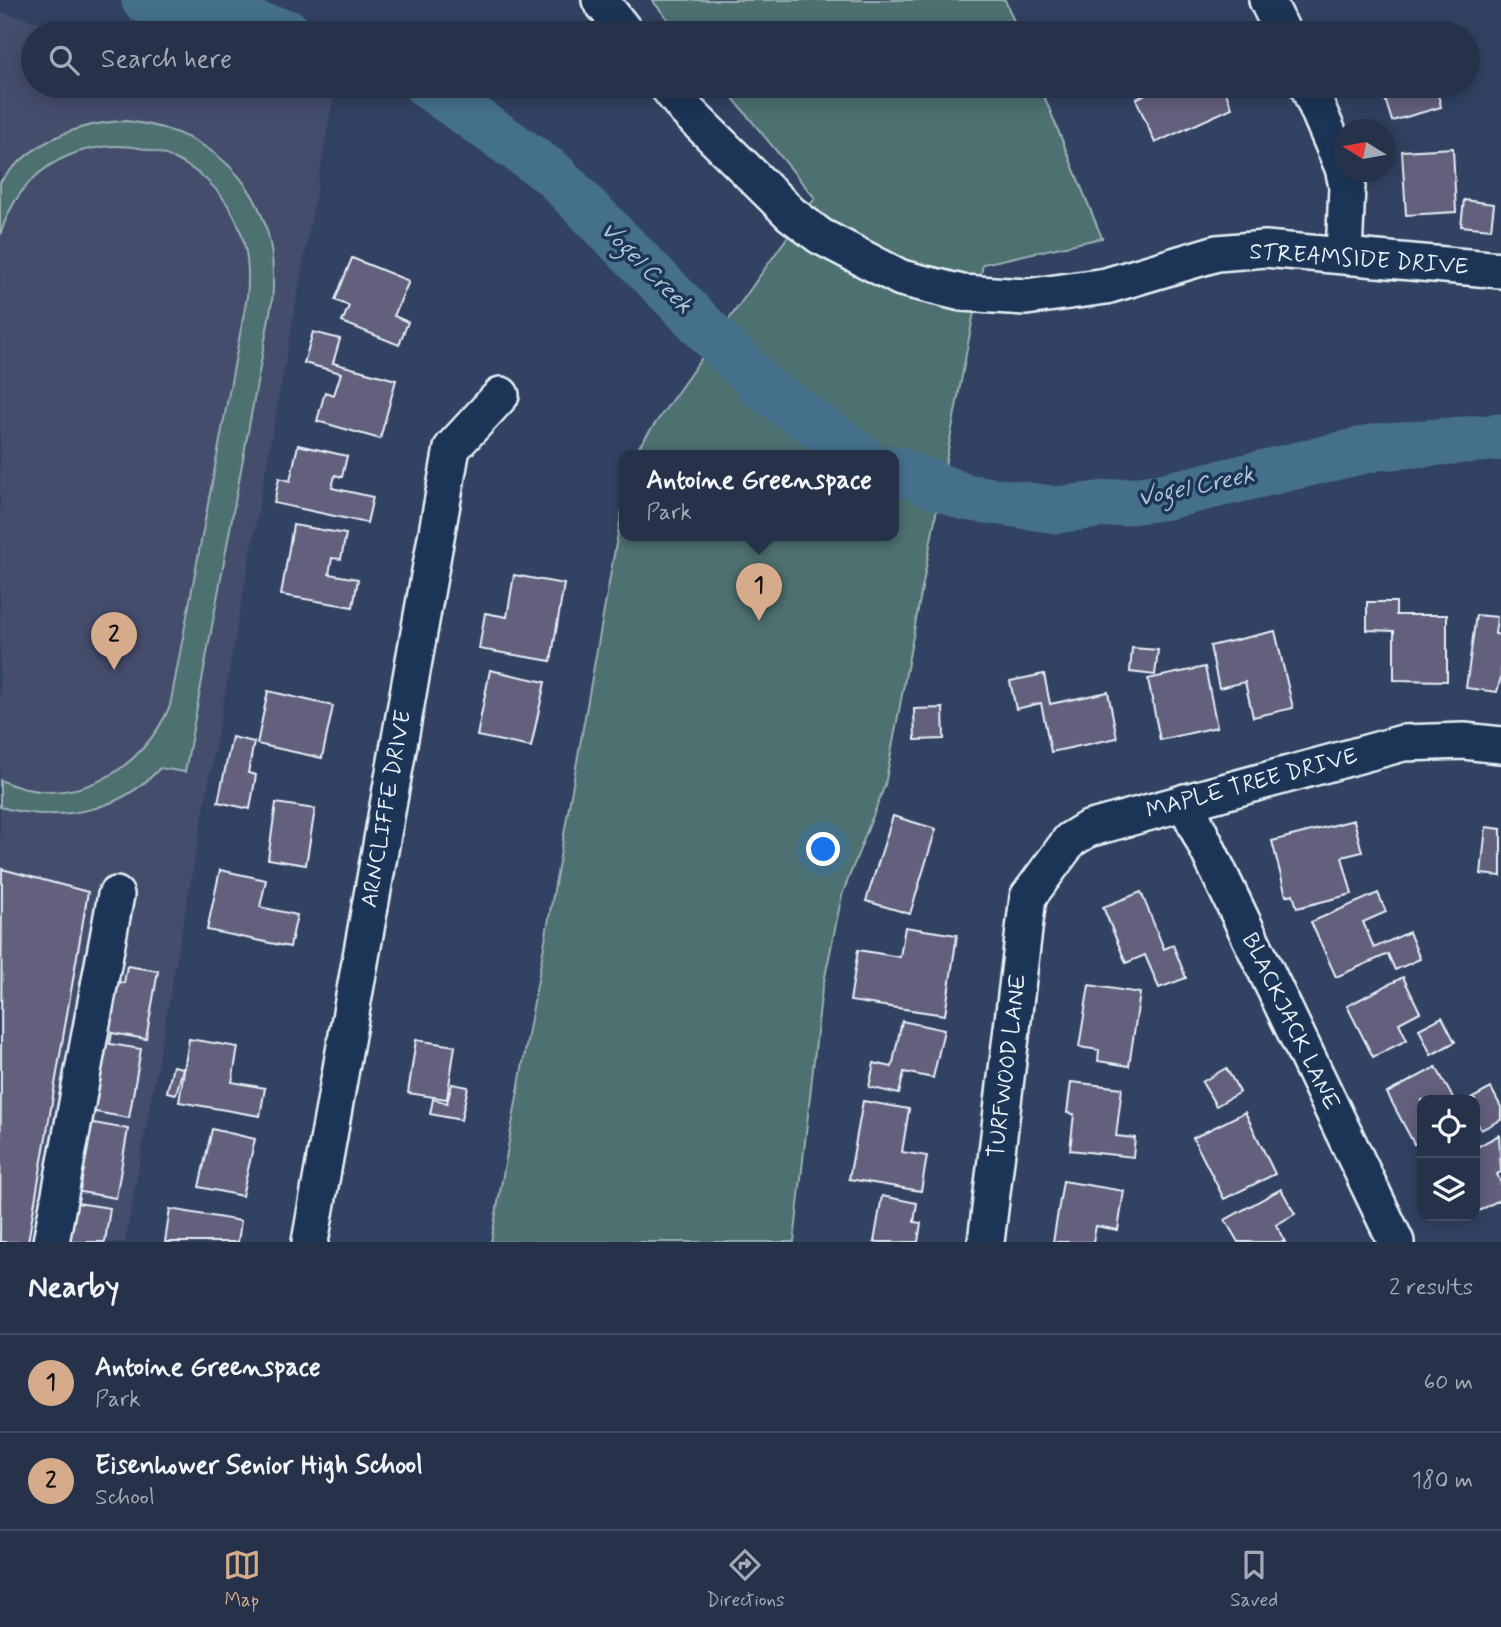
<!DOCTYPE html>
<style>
:root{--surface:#26324a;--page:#2e3a51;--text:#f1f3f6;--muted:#a4aab5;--line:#424d62;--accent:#d6ab8b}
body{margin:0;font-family:Mynerve,sans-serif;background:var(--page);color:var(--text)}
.controls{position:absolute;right:21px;bottom:21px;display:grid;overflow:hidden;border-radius:14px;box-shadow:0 4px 18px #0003}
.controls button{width:63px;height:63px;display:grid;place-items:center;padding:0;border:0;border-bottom:2px solid var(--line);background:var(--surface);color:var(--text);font:35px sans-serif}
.compass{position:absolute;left:1333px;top:119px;width:63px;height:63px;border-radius:50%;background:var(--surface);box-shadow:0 4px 18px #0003;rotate:281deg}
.you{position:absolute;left:824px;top:850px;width:24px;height:24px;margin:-18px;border:5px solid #fff;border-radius:50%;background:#1a73e8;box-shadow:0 0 0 10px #1a73e833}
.badge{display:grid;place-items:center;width:46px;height:46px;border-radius:50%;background:var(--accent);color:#111;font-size:23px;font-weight:700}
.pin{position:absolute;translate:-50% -58px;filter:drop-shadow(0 2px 4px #0008)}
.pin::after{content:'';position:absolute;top:37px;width:24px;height:21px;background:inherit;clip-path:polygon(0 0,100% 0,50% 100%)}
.popup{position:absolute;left:619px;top:450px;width:280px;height:91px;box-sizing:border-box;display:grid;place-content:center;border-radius:14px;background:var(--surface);filter:drop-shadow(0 2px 5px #0005);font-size:23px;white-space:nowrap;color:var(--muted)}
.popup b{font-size:26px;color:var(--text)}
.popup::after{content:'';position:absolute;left:50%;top:100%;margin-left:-14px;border:14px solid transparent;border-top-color:var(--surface)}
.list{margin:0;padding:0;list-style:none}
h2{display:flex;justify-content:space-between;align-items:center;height:91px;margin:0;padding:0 28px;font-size:30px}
h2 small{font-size:23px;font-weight:400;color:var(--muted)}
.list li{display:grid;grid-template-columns:46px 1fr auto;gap:21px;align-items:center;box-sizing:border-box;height:98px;padding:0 28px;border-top:2px solid var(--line)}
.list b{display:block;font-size:26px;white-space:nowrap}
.list p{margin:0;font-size:23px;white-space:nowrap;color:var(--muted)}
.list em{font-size:23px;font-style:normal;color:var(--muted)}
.icon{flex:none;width:38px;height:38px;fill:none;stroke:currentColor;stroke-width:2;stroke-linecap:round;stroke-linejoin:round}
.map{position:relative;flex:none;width:1501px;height:1242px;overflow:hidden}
.search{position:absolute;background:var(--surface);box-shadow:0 4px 18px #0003;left:21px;right:21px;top:21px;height:77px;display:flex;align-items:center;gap:18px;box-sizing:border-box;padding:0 24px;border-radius:38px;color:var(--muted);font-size:26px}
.sheet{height:287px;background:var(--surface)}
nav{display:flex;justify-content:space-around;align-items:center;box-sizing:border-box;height:98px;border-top:2px solid var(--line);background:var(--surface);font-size:19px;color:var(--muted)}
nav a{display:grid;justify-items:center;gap:4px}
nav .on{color:var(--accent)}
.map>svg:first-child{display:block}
.built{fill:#444e6d}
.green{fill:#4d6f70;stroke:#9ab0b4;stroke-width:2}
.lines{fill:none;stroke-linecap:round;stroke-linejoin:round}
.river{stroke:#45708c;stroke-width:47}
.building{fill:#64607d;stroke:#e8f1f8;stroke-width:2}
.minor-casing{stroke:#e8f1f8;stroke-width:40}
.minor{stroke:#1d3557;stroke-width:35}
.labels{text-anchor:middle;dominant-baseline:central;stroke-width:7;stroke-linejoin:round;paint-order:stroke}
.street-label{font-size:23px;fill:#e8f1f8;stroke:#1d3557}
.water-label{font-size:24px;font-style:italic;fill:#afc4d2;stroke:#1d3557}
</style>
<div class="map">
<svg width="1501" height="1242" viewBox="0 0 1501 1242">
<rect width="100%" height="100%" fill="#324262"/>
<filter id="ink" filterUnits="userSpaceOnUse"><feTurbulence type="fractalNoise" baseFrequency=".0143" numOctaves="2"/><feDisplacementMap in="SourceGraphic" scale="14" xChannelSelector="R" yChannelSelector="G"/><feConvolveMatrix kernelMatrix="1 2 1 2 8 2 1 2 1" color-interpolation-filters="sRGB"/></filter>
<g filter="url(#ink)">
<polygon class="built" points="0,12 81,33 33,33 33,86 283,86 333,99 125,1242 0,1242"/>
<g class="green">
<polygon points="652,0 1005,0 1019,33 679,33"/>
<polygon points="723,86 1040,86 1102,238 983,264 885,785 842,895 821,996 794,1242 491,1242 624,499 624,535 894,535 894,455 633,455 815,198"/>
<path d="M126,121C226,132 282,202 272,302L185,772L160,768C119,813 57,823 0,807V780C71,813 141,772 170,706L247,297C265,131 42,89 0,236V182C33,142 74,123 126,121Z"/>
</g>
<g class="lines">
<g class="river">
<polyline points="145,0 288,33"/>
<polyline points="428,86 552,173 763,387 859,455"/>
<polyline points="894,469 965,497 1057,510 1162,497 1377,447 1501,437"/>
</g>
</g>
<g class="building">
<polygon points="1141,86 1196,86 1198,91 1211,86 1223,86 1232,108 1155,143 1136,99 1144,95"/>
<polygon points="1381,86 1436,86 1441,107 1392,121"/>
<polygon points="1453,148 1456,212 1406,215 1402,151"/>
<polygon points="1464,200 1494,204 1491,229 1461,226"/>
<polygon points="352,258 409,281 394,316 408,322 399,345 342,322 349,306 335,300"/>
<polygon points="313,332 340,339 333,363 396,380 380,439 317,421 325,392 334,395 341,373 304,363"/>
<polygon points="298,445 347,456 342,477 335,475 332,488 373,497 367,523 274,503 279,478 290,481"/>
<polygon points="293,525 346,534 341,559 332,558 329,574 358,579 353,607 281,595"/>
<polygon points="514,575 564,584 551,661 479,649 485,613 507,617"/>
<polygon points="1367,602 1396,602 1396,615 1447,615 1447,681 1394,680 1394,631 1367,630"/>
<polygon points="1476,615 1497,617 1495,634 1501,635 1501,677 1497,692 1466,688"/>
<polygon points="1275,631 1293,708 1253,717 1245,682 1219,688 1210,646"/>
<polygon points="1132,648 1158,650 1155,675 1130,672"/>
<polygon points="1205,667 1217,727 1160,740 1148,679"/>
<polygon points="490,670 545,682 531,747 477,736"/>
<polygon points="1044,674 1050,704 1108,692 1117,738 1051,752 1041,703 1016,709 1010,681"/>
<polygon points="268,691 333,706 322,758 257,744"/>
<polygon points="943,708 944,739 915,740 914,709"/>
<polygon points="232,737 254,742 248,773 256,775 250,809 218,802"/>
<polygon points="276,803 315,809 306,865 268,859"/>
<polygon points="893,816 936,829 910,914 866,901"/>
<polygon points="1354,820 1362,852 1342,857 1352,894 1297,908 1293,894 1286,896 1272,841"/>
<polygon points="1486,827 1501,829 1501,876 1481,874"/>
<polygon points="2,869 88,892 28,1242 0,1242"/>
<polygon points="220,870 266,880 260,907 297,915 290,947 207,930"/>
<polygon points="1141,892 1164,949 1173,945 1186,978 1159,988 1145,955 1126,963 1103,907"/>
<polygon points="1378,893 1386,912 1363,922 1374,948 1409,932 1420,959 1395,970 1388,954 1336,977 1311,922"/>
<polygon points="905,927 957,935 945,1015 850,1001 858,950 900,957"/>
<polygon points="127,966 158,971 146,1039 112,1033 110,1044 141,1049 129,1118 90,1111 112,981 124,983"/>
<polygon points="1403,977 1420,1012 1399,1023 1407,1040 1373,1057 1347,1006"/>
<polygon points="1089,985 1140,993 1129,1066 1098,1061 1099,1050 1079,1047"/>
<polygon points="1442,1017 1455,1042 1431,1055 1419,1029"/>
<polygon points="902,1021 944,1030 933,1078 904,1072 899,1094 869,1087 874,1063 892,1067"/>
<polygon points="189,1039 238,1047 232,1082 265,1088 260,1116 179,1102"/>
<polygon points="416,1040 455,1046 447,1099 408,1093"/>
<polygon points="173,1066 183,1068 176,1094 167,1092"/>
<polygon points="1436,1067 1454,1100 1422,1100 1422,1139 1414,1144 1387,1093"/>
<polygon points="1226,1068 1240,1092 1216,1106 1202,1082"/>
<polygon points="1071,1082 1122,1088 1116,1136 1135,1138 1133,1157 1070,1150 1074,1114 1067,1113"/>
<polygon points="452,1084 468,1087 461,1120 430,1114 433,1099 447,1103"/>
<polygon points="1491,1088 1501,1107 1501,1120 1481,1130 1475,1118 1475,1100 1469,1100"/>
<polygon points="863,1101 909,1109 902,1152 927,1156 921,1191 849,1179"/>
<polygon points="1245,1112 1275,1174 1224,1199 1193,1138"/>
<polygon points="87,1122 128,1129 116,1198 75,1191"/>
<polygon points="212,1129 255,1139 242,1196 199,1187"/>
<polygon points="1499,1135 1501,1172 1497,1174 1501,1183 1501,1199 1475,1213 1475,1148"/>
<polygon points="1063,1181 1124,1191 1118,1230 1096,1226 1093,1242 1053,1242"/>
<polygon points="1281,1189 1295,1214 1276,1225 1285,1242 1238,1242 1225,1220"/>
<polygon points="882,1196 917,1203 914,1222 921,1223 918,1242 874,1242"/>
<polygon points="71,1202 110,1208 105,1242 64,1242"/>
<polygon points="170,1209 241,1221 238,1242 165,1242"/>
</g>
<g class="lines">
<g class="minor-casing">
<g id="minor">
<polyline points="600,0 626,33"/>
<polyline points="1267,0 1283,33"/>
<polyline points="667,86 685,109 791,214 820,236 901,278 962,293 1026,297 1106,286 1217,253 1265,249 1501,270"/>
<polyline points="1308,86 1344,170"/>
<polyline points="1344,172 1347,186 1344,255"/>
<polyline points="1185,802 1396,1242"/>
<polyline points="51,1242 116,895"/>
<polyline points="310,1242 452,448 501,395"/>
<polyline points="986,1242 1028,897 1070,840 1088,829 1403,743 1464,741 1501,745"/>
</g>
</g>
<use href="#minor" class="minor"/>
</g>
</g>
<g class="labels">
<g class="street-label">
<text transform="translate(1359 260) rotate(4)">STREAMSIDE DRIVE</text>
<text transform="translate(1252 784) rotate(-15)">MAPLE TREE DRIVE</text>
<text transform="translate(387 809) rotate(-80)">ARNCLIFFE DRIVE</text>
<text transform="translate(1290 1022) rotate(64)">BLACKJACK LANE</text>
<text transform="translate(1008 1066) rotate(-83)">TURFWOOD LANE</text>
</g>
<g class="water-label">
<text transform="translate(646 268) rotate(45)">Vogel Creek</text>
<text transform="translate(1196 487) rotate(-12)">Vogel Creek</text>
</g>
</g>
</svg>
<div class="controls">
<button><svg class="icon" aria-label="locate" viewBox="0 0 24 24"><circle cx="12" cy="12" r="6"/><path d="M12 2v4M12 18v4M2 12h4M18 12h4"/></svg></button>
<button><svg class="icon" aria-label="layers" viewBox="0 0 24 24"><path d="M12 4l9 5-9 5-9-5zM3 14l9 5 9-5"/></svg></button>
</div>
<svg class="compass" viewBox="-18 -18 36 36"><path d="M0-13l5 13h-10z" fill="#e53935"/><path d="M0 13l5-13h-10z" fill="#a4aab5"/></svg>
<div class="you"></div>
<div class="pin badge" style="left:759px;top:621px">1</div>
<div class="popup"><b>Antoine Greenspace</b>Park</div>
<div class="pin badge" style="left:114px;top:670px">2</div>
<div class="search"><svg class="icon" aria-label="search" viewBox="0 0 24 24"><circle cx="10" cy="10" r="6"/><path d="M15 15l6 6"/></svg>Search here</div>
</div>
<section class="sheet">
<h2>Nearby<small>2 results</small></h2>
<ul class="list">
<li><span class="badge">1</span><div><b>Antoine Greenspace</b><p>Park</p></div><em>60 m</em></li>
<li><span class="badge">2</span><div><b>Eisenhower Senior High School</b><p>School</p></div><em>180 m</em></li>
</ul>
</section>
<nav>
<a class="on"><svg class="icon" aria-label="map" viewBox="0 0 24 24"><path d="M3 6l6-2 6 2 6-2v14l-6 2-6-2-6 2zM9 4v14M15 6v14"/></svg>Map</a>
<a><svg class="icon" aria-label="directions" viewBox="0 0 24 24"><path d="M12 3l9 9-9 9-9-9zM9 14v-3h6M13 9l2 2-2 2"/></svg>Directions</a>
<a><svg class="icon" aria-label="saved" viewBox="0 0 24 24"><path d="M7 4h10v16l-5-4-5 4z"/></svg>Saved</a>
</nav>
